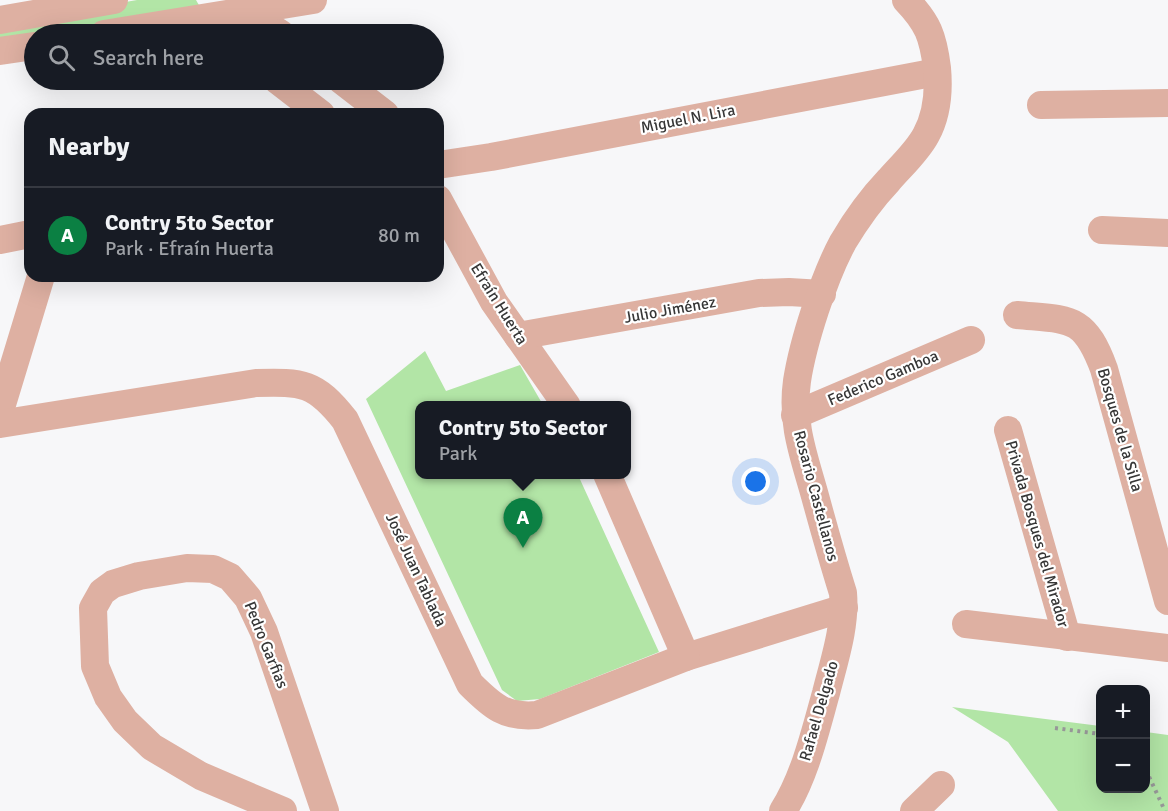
<!DOCTYPE html>
<meta charset="utf-8">
<style>
:root{--surface:#171b24;--page:#242831;--text:#f1f3f6;--muted:#9ea1a6;--line:#363941;--accent:#0b8043}
body{margin:0;font-family:Signika,sans-serif;background:var(--page);color:var(--text)}
.controls{position:absolute;right:18px;bottom:18px;display:grid;overflow:hidden;border-radius:12px;box-shadow:0 6px 24px #0002}
.controls button{width:54px;height:54px;display:grid;place-items:center;padding:0;border:0;border-bottom:2px solid var(--line);background:var(--surface);color:var(--text);font:30px sans-serif}
.you{position:absolute;left:756px;top:482px;width:21px;height:21px;margin:-15px;border:4px solid #fff;border-radius:50%;background:#1a73e8;box-shadow:0 0 0 9px #1a73e833}
.badge{display:grid;place-items:center;width:39px;height:39px;border-radius:50%;background:var(--accent);color:#fff;font-size:20px;font-weight:700}
.pin{position:absolute;translate:-50% -50px;filter:drop-shadow(0 2px 3px #0008)}
.pin::after{content:'';position:absolute;top:32px;width:21px;height:18px;background:inherit;clip-path:polygon(0 0,100% 0,50% 100%)}
.popup{position:absolute;left:415px;top:401px;width:216px;height:78px;box-sizing:border-box;display:grid;place-content:center;border-radius:12px;background:var(--surface);filter:drop-shadow(0 2px 4px #0005);font-size:20px;white-space:nowrap;color:var(--muted)}
.popup b{font-size:22px;color:var(--text)}
.popup::after{content:'';position:absolute;left:50%;top:100%;margin-left:-12px;border:12px solid transparent;border-top-color:var(--surface)}
.list{margin:0;padding:0;list-style:none}
h2{display:flex;justify-content:space-between;align-items:center;height:78px;margin:0;padding:0 24px;font-size:26px}
h2 small{font-size:20px;font-weight:400;color:var(--muted)}
.list li{display:grid;grid-template-columns:39px 1fr auto;gap:18px;align-items:center;box-sizing:border-box;height:96px;padding:0 24px;border-top:2px solid var(--line)}
.list b{display:block;font-size:22px;white-space:nowrap}
.list p{margin:0;font-size:20px;white-space:nowrap;color:var(--muted)}
.list em{font-size:20px;font-style:normal;color:var(--muted)}
.icon{flex:none;width:33px;height:33px;fill:none;stroke:currentColor;stroke-width:2;stroke-linecap:round;stroke-linejoin:round}
.map{position:relative;flex:none;width:1168px;height:811px;overflow:hidden}
.search{position:absolute;background:var(--surface);box-shadow:0 6px 24px #0002;left:24px;top:24px;width:420px;height:66px;display:flex;align-items:center;gap:15px;box-sizing:border-box;padding:0 21px;border-radius:33px;color:var(--muted);font-size:22px}
.panel{position:absolute;background:var(--surface);box-shadow:0 6px 24px #0002;left:24px;top:108px;width:420px;height:174px;border-radius:18px}
.map>svg:first-child{display:block}
.green{fill:#b2e5a6}
.lines{fill:none;stroke-linecap:round;stroke-linejoin:round}
.path{stroke:#979798;stroke-width:4;stroke-dasharray:3 4.5;stroke-linecap:butt}
.minor{stroke:#deb0a2;stroke-width:28}
.labels{text-anchor:middle;dominant-baseline:central;stroke-width:4.5;stroke-linejoin:round;paint-order:stroke}
.street-label{font-size:16px;fill:#373737;stroke:#fff}
</style>
<div class="map">
<svg width="1168" height="811" viewBox="0 0 1168 811">
<rect width="100%" height="100%" fill="#f7f7f9"/>
<g class="green">
<polygon points="137,0 196,0 200,7 0,42 0,24"/>
<polygon points="425,351 446,391 520,365 543,405 420,406 420,474 578,475 659,652 540,699 517,701 502,690 366,399"/>
<polygon points="952,707 1100,726 1100,788 1146,788 1146,732 1168,735 1168,811 1058,811 1008,742"/>
</g>
<g class="lines">
<g class="path">
<polyline points="1055,728 1100,734"/>
<polyline points="1146,770 1165,811"/>
</g>
<g class="minor">
<polyline points="240,3 246,11 281,34"/>
<polyline points="0,20 114,0"/>
<polyline points="104,34 313,0"/>
<polyline points="0,51 34,46"/>
<polyline points="277,80 321,114"/>
<polyline points="341,80 385,114"/>
<polyline points="1041,105 1168,103"/>
<polyline points="438,165 491,157 937,72"/>
<polyline points="438,199 494,302 567,406"/>
<polyline points="1102,230 1168,233"/>
<polyline points="0,240 30,234"/>
<path d="M1017,315C1070,320 1084,315 1104,369L1168,601"/>
<polyline points="518,336 759,293 789,292 822,294"/>
<polyline points="0,411 41,276"/>
<polyline points="795,415 971,340"/>
<path d="M0,424L256,383C303,382 315,382 345,420L470,684C492,706 505,718 537,715L686,657L844,608"/>
<polyline points="1008,430 1067,637"/>
<polyline points="607,474 686,657"/>
<polyline points="966,624 1168,648"/>
<polyline points="283,811 201,776 152,747 125,721 108,697 95,666 93,608 102,592 113,584 139,576 187,568 213,569 230,577 248,598 264,632 325,811"/>
<path d="M783,811C805,776 815,732 826,693C834,661 846,626 843,593C833,561 824,529 815,496C804,456 791,424 797,381C803,342 824,277 843,242C856,220 871,199 889,180C901,166 917,152 926,135C937,115 939,90 937,68C933,36 928,23 906,0"/>
<polyline points="914,811 941,785"/>
</g>
</g>
<g class="labels">
<g class="street-label">
<text transform="translate(688 119) rotate(-11)">Miguel N. Lira</text>
<text transform="translate(499 304) rotate(58)">Efraín Huerta</text>
<text transform="translate(670 310) rotate(-10)">Julio Jiménez</text>
<text transform="translate(883 378) rotate(-23)">Federico Gamboa</text>
<text transform="translate(1120 430) rotate(74)">Bosques de la Silla</text>
<text transform="translate(816 496) rotate(75)">Rosario Castellanos</text>
<text transform="translate(1037 534) rotate(74)">Privada Bosques del Mirador</text>
<text transform="translate(416 570) rotate(65)">José Juan Tablada</text>
<text transform="translate(266 645) rotate(68)">Pedro Garfias</text>
<text transform="translate(819 711) rotate(-74)">Rafael Delgado</text>
</g>
</g>
</svg>
<div class="controls">
<button>+</button>
<button>−</button>
</div>
<div class="you"></div>
<div class="pin badge" style="left:523px;top:548px">A</div>
<div class="popup"><b>Contry 5to Sector</b>Park</div>
<div class="search"><svg class="icon" aria-label="search" viewBox="0 0 24 24"><circle cx="10" cy="10" r="6"/><path d="M15 15l6 6"/></svg>Search here</div>
<section class="panel">
<h2>Nearby<small></small></h2>
<ul class="list">
<li><span class="badge">A</span><div><b>Contry 5to Sector</b><p>Park · Efraín Huerta</p></div><em>80 m</em></li>
</ul>
</section>
</div>
